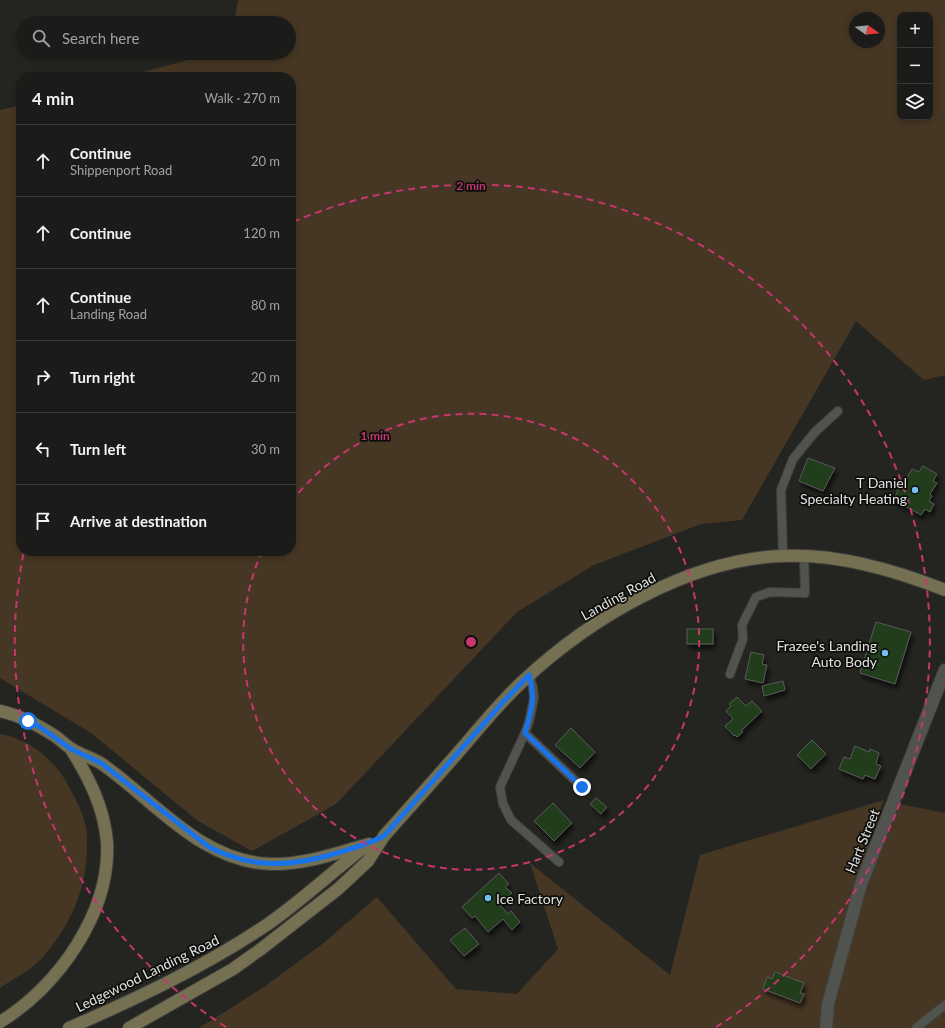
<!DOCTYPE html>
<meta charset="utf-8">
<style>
:root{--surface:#1b1c19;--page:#282926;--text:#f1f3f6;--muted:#a0a1a2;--line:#393a38}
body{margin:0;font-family:Lato,sans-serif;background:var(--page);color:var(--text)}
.controls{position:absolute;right:12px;top:12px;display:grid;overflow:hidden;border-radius:8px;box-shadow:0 2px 6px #0003}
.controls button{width:36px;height:36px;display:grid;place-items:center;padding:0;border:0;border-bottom:1px solid var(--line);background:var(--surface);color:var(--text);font:20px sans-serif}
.compass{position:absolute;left:849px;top:12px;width:36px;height:36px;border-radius:50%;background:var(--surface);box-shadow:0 2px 6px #0003;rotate:105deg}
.stop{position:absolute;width:12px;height:12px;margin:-9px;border:3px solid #1a73e8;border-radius:50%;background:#fff}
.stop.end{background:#1a73e8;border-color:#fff;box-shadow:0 1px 4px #0008}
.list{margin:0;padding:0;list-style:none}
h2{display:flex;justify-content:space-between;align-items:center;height:52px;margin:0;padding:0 16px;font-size:17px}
h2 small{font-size:13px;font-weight:400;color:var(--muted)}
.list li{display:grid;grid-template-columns:26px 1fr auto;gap:12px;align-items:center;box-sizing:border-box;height:72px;padding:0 16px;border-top:1px solid var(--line)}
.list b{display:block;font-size:15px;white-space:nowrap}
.list p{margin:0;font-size:13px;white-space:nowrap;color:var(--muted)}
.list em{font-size:13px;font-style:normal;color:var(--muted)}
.icon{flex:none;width:22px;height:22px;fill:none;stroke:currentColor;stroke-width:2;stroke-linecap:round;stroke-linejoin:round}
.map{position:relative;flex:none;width:945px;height:1028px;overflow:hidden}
.search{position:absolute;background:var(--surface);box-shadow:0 2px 6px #0003;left:16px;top:16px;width:280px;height:44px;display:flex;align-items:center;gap:10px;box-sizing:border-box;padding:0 14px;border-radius:22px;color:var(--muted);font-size:15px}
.panel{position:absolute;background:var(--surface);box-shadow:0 2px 6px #0003;left:16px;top:72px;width:280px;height:484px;border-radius:16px}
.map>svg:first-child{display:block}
.green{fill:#463624;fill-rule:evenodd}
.building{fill:#213c1f;stroke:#575b57;filter:url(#shadow)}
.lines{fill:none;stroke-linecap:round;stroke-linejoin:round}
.lane-casing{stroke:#40413d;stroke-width:10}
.street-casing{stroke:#40413d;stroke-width:14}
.secondary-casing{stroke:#40413d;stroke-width:14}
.lane{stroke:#51534e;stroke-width:8}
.street{stroke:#51534e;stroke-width:12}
.secondary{stroke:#757052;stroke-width:12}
.route{stroke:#1a73e8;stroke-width:5}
.ring{fill:none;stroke:#c7366f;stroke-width:2;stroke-dasharray:7 5}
.poi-dot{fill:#72c1f5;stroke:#0d0e0c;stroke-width:1.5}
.labels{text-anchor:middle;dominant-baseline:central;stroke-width:3.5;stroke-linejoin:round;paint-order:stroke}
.poi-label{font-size:14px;fill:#e1e2df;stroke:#0d0e0c;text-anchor:end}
.street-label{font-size:14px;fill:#e1e2df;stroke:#0d0e0c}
.centre{fill:#c7366f;stroke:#0d0e0c;stroke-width:2}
.ring-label{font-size:12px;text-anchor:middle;font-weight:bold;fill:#c7366f;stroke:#0d0e0c;stroke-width:3.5;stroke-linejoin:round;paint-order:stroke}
</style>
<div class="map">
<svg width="945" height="1028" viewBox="0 0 945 1028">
<defs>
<filter id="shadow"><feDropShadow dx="2.5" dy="4.5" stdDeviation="2" flood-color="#0009"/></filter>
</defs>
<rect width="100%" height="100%" fill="#242521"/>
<g class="green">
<path d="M238,0H945V375L924,380L856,321L742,520L701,524L594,565L517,612L336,804L252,851L198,821L91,733L0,678V110L21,105V551H291V77H124L214,53H289V23H234ZM900,15H930V117H900ZM855,18H879V42H855Z"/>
<path d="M0,734C28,738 56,761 68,785C75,798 83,812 86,827C87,832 87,839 87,845C88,887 70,927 42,958C31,970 13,979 0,988Z"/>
<polygon points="884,800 866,843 883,844 900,804 945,813 945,1028 199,1028 264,987 321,945 377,897 456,989 517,994 558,949 530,863 670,975 700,855"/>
</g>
<g class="building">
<polygon points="808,458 835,468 823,491 799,481"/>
<polygon points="923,466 937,474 933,481 937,483 930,494 932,496 929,501 934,504 930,512 925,509 921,515 894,500 901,482 905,481 912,469 919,472"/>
<polygon points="876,622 911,632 895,684 860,673"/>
<rect x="687" y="629" width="26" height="15"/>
<polygon points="751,652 764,655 762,664 767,665 763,683 745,679"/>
<polygon points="783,681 785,690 764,696 762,686"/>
<polygon points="737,697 746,706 752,701 762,711 741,731 743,732 737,737 735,735 734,736 725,726 733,719 726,711 731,706 729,704"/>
<polygon points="571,728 595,752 580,768 555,745"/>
<polygon points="812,740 826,754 811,769 797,755"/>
<polygon points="855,746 869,752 870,749 879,753 876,764 881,766 875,779 865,775 863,779 839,769 844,757 850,759"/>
<polygon points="596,798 607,807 601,814 590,804"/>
<polygon points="553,803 572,823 554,841 534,821"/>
<polygon points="499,873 509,884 505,887 512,893 499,904 508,914 511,911 520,922 512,930 503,919 488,932 475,916 472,918 462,907"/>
<polygon points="465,928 479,944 464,956 450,940"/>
<polygon points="775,972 804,983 800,993 804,994 800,1003 763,989 767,977 772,979"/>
</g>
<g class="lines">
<g class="lane-casing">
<g id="lane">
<polyline points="783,556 781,490 793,459 815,432 838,411"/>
<polyline points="730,674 743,639 742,625 756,597 770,592 805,593 804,556"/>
<polyline points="529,675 533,688 534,698 529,722 525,733 500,787 503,804 511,820 559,862"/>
<polyline points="525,733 582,787"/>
<polyline points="916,1028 945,1005"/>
</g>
</g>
<g class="street-casing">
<polyline id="street" points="826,1028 828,1004 861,884 945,670"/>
</g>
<g class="secondary-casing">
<g id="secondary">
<path d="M0,711C20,715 38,725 55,736C61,740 66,746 72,749C81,755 93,758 102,764C155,801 201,862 271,864C304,865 337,853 369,844"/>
<path d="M0,1022C58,987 111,912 107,842C104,807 89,778 71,749"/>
<path d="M69,1028C138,998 206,966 268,924C301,901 331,873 363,848"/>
<path d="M129,1028L233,969L261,949L338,889L368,861L384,836C410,807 436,778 462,748C481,726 501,701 523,681C589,619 688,560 781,556C836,553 895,570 945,590"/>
</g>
</g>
<use href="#lane" class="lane"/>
<use href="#street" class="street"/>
<use href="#secondary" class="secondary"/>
</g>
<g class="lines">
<path class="route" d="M28,721L40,727L71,749L101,763L209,847C252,869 292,867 337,853C354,848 369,844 384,836L504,701L529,675C536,697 531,712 525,733L582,787"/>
</g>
<g class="ring">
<path d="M291 502A228 228 0 1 1 262 551"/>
<path d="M226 1027A456 456 0 0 1 24 551M293 222A456 456 0 0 1 716 1027"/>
</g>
<g class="poi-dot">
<circle cx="915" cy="490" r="4"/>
<circle cx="885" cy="653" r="4"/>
<circle cx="488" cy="898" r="4"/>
</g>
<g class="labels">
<g class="poi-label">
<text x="907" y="482">T Daniel<tspan x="907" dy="16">Specialty Heating</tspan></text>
<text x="877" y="645">Frazee's Landing<tspan x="877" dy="16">Auto Body</tspan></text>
<text x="496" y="898" text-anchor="start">Ice Factory</text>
</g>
<g class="street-label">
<text transform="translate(618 596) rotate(-29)">Landing Road</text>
<text transform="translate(862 841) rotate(-68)">Hart Street</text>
<text transform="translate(147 973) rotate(-26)">Ledgewood Landing Road</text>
</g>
</g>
<circle cx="471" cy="642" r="6" class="centre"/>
<g class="ring-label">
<text x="471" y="190">2 min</text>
<text x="375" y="440">1 min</text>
</g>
</svg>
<div class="controls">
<button>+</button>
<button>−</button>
<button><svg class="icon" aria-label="layers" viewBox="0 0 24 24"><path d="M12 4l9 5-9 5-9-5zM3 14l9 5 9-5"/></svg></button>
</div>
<svg class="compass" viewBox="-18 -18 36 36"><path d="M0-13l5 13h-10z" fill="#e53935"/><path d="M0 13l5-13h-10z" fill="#a0a1a2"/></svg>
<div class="stop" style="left:28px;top:721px"></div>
<div class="stop end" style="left:582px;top:787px"></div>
<div class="search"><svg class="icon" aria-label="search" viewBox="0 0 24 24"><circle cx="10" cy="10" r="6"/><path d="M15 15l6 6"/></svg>Search here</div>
<section class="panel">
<h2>4 min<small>Walk · 270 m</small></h2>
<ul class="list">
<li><svg class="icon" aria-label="ahead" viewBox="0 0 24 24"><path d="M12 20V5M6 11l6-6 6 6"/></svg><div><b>Continue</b><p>Shippenport Road</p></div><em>20 m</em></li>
<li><svg class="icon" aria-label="ahead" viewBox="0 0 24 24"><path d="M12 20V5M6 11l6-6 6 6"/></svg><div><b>Continue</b></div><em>120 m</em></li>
<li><svg class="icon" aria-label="ahead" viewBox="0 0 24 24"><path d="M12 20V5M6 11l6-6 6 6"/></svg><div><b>Continue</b><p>Landing Road</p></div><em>80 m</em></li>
<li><svg class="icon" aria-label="right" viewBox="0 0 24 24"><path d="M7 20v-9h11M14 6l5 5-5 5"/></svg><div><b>Turn right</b></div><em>20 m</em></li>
<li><svg class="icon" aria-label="left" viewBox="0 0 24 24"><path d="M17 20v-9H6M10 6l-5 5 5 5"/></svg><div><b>Turn left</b></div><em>30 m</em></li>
<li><svg class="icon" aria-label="arrive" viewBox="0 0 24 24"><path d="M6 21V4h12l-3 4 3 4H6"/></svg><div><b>Arrive at destination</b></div></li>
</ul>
</section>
</div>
